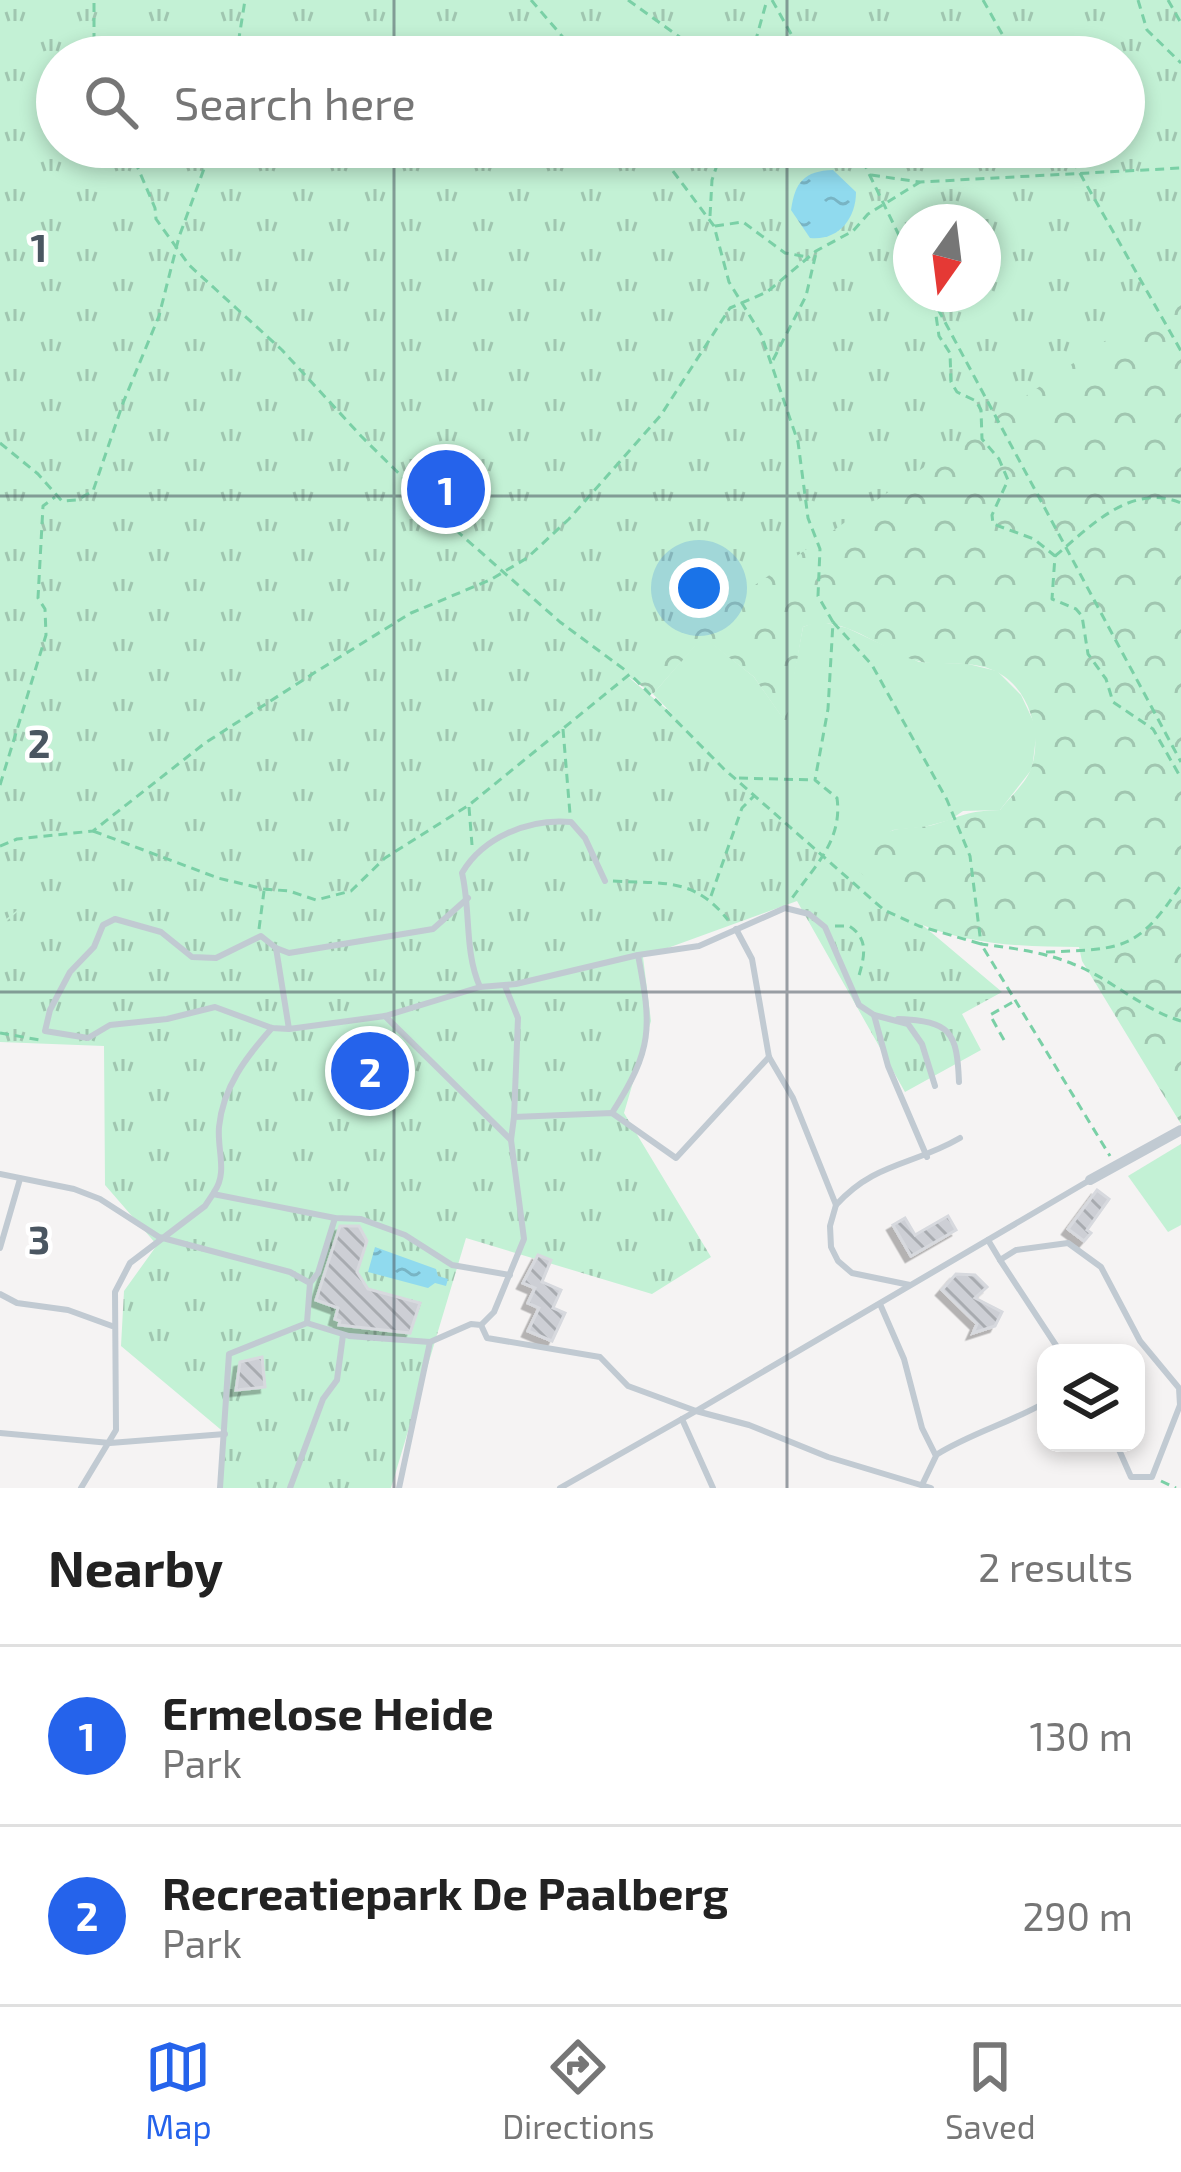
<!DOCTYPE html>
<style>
:root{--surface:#fff;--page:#f2f2f2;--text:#222;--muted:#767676;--line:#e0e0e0;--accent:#2563eb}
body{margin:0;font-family:"Exo 2",sans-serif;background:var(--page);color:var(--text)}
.controls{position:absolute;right:36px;bottom:36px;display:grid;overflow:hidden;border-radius:24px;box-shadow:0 6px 18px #0003}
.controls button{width:108px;height:108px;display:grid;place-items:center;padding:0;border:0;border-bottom:3px solid var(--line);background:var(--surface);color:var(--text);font:60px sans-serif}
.compass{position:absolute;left:893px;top:204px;width:108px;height:108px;border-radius:50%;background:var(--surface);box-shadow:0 6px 18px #0003;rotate:194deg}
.you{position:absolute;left:699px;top:588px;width:42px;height:42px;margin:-30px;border:9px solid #fff;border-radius:50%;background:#1a73e8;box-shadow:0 0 0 18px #1a73e833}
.badge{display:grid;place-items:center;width:78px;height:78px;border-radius:50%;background:var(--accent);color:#fff;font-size:39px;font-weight:700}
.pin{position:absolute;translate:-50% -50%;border:6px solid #fff;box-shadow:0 3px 12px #0006}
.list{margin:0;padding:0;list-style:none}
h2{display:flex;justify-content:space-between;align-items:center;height:156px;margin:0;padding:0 48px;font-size:51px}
h2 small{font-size:39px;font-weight:400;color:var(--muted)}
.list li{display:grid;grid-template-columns:78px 1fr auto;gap:36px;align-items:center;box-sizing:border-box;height:180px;padding:0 48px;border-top:3px solid var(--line)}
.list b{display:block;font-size:45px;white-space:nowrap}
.list p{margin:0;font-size:39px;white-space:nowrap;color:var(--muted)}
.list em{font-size:39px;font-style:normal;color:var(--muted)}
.icon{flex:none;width:66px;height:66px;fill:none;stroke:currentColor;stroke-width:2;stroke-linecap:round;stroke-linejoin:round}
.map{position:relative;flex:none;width:1181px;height:1488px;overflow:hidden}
.search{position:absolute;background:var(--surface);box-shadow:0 6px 18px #0003;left:36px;right:36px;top:36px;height:132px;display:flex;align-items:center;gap:30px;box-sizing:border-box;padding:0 42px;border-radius:66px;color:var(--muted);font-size:45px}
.sheet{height:516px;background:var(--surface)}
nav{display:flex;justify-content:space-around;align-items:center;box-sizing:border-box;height:168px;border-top:3px solid var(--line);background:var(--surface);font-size:33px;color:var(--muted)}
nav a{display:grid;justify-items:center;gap:6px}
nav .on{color:var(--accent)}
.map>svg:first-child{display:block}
.grass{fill:#c3f1d5}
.forest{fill:url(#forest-crowns);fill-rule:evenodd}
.park{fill:url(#park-tufts);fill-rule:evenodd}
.water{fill:url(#water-ripples)}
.building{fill:url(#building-back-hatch);stroke:#d7d9de;stroke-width:3;filter:url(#shadow)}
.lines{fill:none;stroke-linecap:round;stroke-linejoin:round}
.path{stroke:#7ad0a6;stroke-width:3;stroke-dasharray:9 6;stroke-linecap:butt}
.lane{stroke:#c1cad2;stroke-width:6}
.street{stroke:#c1cad2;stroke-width:10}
.grid{fill:none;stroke:#4a5661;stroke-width:3;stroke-opacity:0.55}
.grid-label{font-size:39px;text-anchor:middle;font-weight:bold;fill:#4a5661;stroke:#fff;stroke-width:9;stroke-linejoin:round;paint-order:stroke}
</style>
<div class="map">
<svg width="1181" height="1488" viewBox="0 0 1181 1488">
<defs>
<pattern id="forest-crowns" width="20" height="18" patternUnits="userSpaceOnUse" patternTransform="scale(3)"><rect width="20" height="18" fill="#c3f1d5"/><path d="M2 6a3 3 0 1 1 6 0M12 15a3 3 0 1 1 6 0" fill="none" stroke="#a0c6b0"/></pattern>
<pattern id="park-tufts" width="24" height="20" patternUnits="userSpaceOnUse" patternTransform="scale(3)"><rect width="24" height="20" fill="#c3f1d5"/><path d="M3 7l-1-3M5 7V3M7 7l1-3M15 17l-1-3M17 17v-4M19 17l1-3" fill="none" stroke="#a0c6b0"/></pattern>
<pattern id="water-ripples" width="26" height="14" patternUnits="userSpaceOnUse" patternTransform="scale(3)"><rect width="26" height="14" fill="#90daee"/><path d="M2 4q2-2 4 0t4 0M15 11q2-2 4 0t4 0" fill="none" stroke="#78b4c4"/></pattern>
<pattern id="building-back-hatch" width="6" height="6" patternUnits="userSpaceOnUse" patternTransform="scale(3)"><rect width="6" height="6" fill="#cdcfd5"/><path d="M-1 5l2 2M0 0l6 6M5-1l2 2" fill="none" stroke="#a8abb0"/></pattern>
<filter id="shadow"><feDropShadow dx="-5.5" dy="5.5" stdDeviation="0" flood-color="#0004"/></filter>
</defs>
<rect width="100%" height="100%" fill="#f5f3f3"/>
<g class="grass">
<polygon points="818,621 847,628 919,662 968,664 997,671 1021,695 1037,729 1032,769 1000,810 963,811 950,820 924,827 893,830 834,865 722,765 653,694 703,636 754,677 785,721 803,627"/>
<polygon points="1181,1144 1181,1225 1168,1232 1128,1176"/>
</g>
<path class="forest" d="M1181,178V1124L1082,961L1079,947C1027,947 968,945 920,924C890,910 862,884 834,865C852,852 872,836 894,830C907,827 920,828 933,825C963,816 966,811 1000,810C1010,797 1028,781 1032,766C1042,732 1029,687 995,671C972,660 946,666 922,662C883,654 844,610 803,627L786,723L754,677L703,637L653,694L623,673L465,801L378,855L348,888L315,897L0,932V795L864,225ZM911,222H983V294H911Z"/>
<path class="park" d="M0,0H1181V288L626,675L1002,992L962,1014L981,1050L905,1092L797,901L643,957L651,1021L624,1113L711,1257L652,1294L466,1238L391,1488H222L226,1434L121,1346L124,1291L157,1245L105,1185L104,1046L0,1042V927L41,891L0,924ZM57,57H1124V147H57ZM911,222H983V294H911Z"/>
<g class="water">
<path d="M833,170L856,192C856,219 838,241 810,238L791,210C795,182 804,171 833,170Z"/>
<polygon points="375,1247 436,1269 438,1276 448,1279 446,1286 435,1283 428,1288 368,1272"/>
</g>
<g class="building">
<polygon points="1097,1190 1109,1199 1087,1230 1091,1233 1084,1241 1068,1229"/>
<polygon points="948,1216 956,1230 911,1256 893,1225 905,1218 915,1235"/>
<polygon points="340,1226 359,1226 367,1241 357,1272 368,1289 420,1303 410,1333 339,1325 340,1321 335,1319 338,1308 316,1300"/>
<polygon points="538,1255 551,1260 542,1282 561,1290 553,1308 565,1313 552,1341 528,1331 539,1308 528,1303 535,1288 523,1283"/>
<polygon points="956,1274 975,1275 987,1287 975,1298 1002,1312 995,1326 973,1333 977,1324 942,1290"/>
<polygon points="262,1357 265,1387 236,1390 240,1362"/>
</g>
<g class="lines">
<g class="path">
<polyline points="531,0 580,57"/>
<polyline points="628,0 695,48 766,53 774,57"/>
<polyline points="772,0 804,57"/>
<polyline points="983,0 1015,57"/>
<polyline points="1138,0 1147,30 1181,63"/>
<polyline points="1168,0 1181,23"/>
<polyline points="94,57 94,0"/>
<polyline points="236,57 245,0"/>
<polyline points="751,57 767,0"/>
<polyline points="129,147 155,208 156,219 189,265 282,350 361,436 458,532 560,622 629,673"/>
<path d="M655,147L714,226L729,282L761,334L798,442L808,518L820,549L818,596L833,622L828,709L815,780L837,798C843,841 813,868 790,901"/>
<polyline points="856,147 911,260"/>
<polyline points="1065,147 1181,351"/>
<polyline points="871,175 920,182 1181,168"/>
<polyline points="710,216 712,180 723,147"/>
<polyline points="715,226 743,222 785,253 808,257"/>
<polyline points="934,302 939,336 950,353 951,382 957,392 976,401 981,410 982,439 999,459 1008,480 992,515 993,524 1034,539 1055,556 1052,599 1076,609 1082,616 1088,654 1106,679 1113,702 1153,729 1181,778"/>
<polyline points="938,309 1181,762"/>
<polyline points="773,360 806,296 816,253"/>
<polyline points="0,443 38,474 62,501 77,500 93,491 123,403 159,316 179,237 212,147"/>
<path d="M1055,556C1090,527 1131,482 1181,503"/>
<path d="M833,622L872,665L947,800L970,856L981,944C1012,948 1044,952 1073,964C1112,979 1141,1009 1181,1021"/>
<polyline points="563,729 570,814"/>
<polyline points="739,778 813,780"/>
<polyline points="0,785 46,635 45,609 38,598 43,506 55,497"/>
<polyline points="469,807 472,845"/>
<polyline points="93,831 218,878 264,889 289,891 316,900 351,891 385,858 469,805 630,674 723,768 884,910 919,926 981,944 1110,1156"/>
<polyline points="0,846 17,839 93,831 205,743 314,673 411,613 490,580 527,558 569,519 661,415 730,308 767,292 816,251 853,231 868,214 920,182"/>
<path d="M613,881C664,884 694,877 728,920"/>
<polyline points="711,896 742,808 754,796"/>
<path d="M835,926H849C870,939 864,958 858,979"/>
<polyline points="259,929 264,891"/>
<path d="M1046,952C1123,949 1137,951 1181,885"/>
<polyline points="0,1033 40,1040"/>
<polyline points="1004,1040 990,1015 1013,1002"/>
<polyline points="1161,1481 1176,1488"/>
</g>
<g class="lane">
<polyline points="736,929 752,959 769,1057 793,1098 836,1205 830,1226 831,1247 838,1261 852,1273 910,1285"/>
<polyline points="276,948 289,953 433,929 468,898"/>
<polyline points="505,986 518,1018 514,1117"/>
<path d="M480,987C464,951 471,911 462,873C483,837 530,818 571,822L585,838L605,881"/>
<polyline points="874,1015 908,1024 922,1044 935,1086"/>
<polyline points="385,1016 511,1140"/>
<path d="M898,1019C951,1021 957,1032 959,1082"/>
<polyline points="289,1029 276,948 261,936 216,958 192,957 161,932 115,919 103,925 94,947 70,972 50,1010 45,1031 88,1038 110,1025 167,1019 215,1007 272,1028 289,1029 385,1016 480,987 516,984 638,955 699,946 785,908 809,914 825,927 859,1005 874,1015 888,1066 927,1157"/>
<path d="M612,1113C653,1049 652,1028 638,955"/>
<polyline points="0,1174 74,1189 100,1199 159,1237 290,1272 310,1283 307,1323"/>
<path d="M214,1192C228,1173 217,1150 219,1127C223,1087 246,1057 272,1028"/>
<path d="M836,1205C875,1162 912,1166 960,1138"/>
<polyline points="988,1240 1000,1260 1016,1250 1068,1243 1101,1267 1140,1341 1179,1388 1180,1405 1152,1477 1131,1477 1116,1443"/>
<polyline points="0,1248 20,1179"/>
<polyline points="1000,1260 1061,1353"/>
<polyline points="310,1283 318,1273 335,1218"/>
<polyline points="0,1294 17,1303 68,1310 112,1326"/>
<polyline points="880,1304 904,1359 922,1428 936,1456 923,1483"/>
<polyline points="481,1325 494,1312 524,1239 511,1140 514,1117 612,1113 676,1158 769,1057"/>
<polyline points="682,1419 713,1488"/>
<polyline points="0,1433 110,1443 225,1434"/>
<path d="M936,1455C971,1433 1010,1423 1046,1402"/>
<polyline points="81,1488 116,1430 115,1292 130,1263 205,1206 213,1194 335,1218 361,1219 405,1235 452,1265 510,1275"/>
<polyline points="220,1488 229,1354 307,1323 349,1336 430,1342 471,1324 481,1325 487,1338 600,1357 628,1386 696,1411 1090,1180"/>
<polyline points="290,1488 323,1399 337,1380 343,1335"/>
<polyline points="399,1488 430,1342"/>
<polyline points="560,1488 696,1411 749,1425 828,1457 931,1488"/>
</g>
<polyline class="street" points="1090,1180 1181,1130"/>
</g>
<path class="grid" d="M394,0V57M787,0V57M394,147V1488M787,147V1488M0,496H1181M0,992H1181"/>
<g class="grid-label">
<text x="39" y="262">1</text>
<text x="39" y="758">2</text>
<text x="39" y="1254">3</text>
</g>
</svg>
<div class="controls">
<button><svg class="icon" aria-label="layers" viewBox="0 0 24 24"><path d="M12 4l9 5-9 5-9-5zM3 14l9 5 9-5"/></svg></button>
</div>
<svg class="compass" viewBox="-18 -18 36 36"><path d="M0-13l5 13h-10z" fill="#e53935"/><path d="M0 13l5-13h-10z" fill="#767676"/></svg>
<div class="you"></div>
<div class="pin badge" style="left:446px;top:489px">1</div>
<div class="pin badge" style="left:370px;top:1071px">2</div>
<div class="search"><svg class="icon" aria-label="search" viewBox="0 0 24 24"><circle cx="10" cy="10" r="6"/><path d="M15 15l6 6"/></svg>Search here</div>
</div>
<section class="sheet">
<h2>Nearby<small>2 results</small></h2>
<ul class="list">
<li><span class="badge">1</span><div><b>Ermelose Heide</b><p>Park</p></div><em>130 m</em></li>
<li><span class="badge">2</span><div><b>Recreatiepark De Paalberg</b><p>Park</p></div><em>290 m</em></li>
</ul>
</section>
<nav>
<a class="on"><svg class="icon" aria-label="map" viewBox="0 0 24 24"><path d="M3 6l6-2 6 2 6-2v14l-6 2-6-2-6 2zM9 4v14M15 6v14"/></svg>Map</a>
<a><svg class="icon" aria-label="directions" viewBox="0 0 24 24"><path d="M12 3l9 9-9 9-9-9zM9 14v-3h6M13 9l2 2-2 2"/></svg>Directions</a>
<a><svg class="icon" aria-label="saved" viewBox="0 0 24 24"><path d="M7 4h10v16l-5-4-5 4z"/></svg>Saved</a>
</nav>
